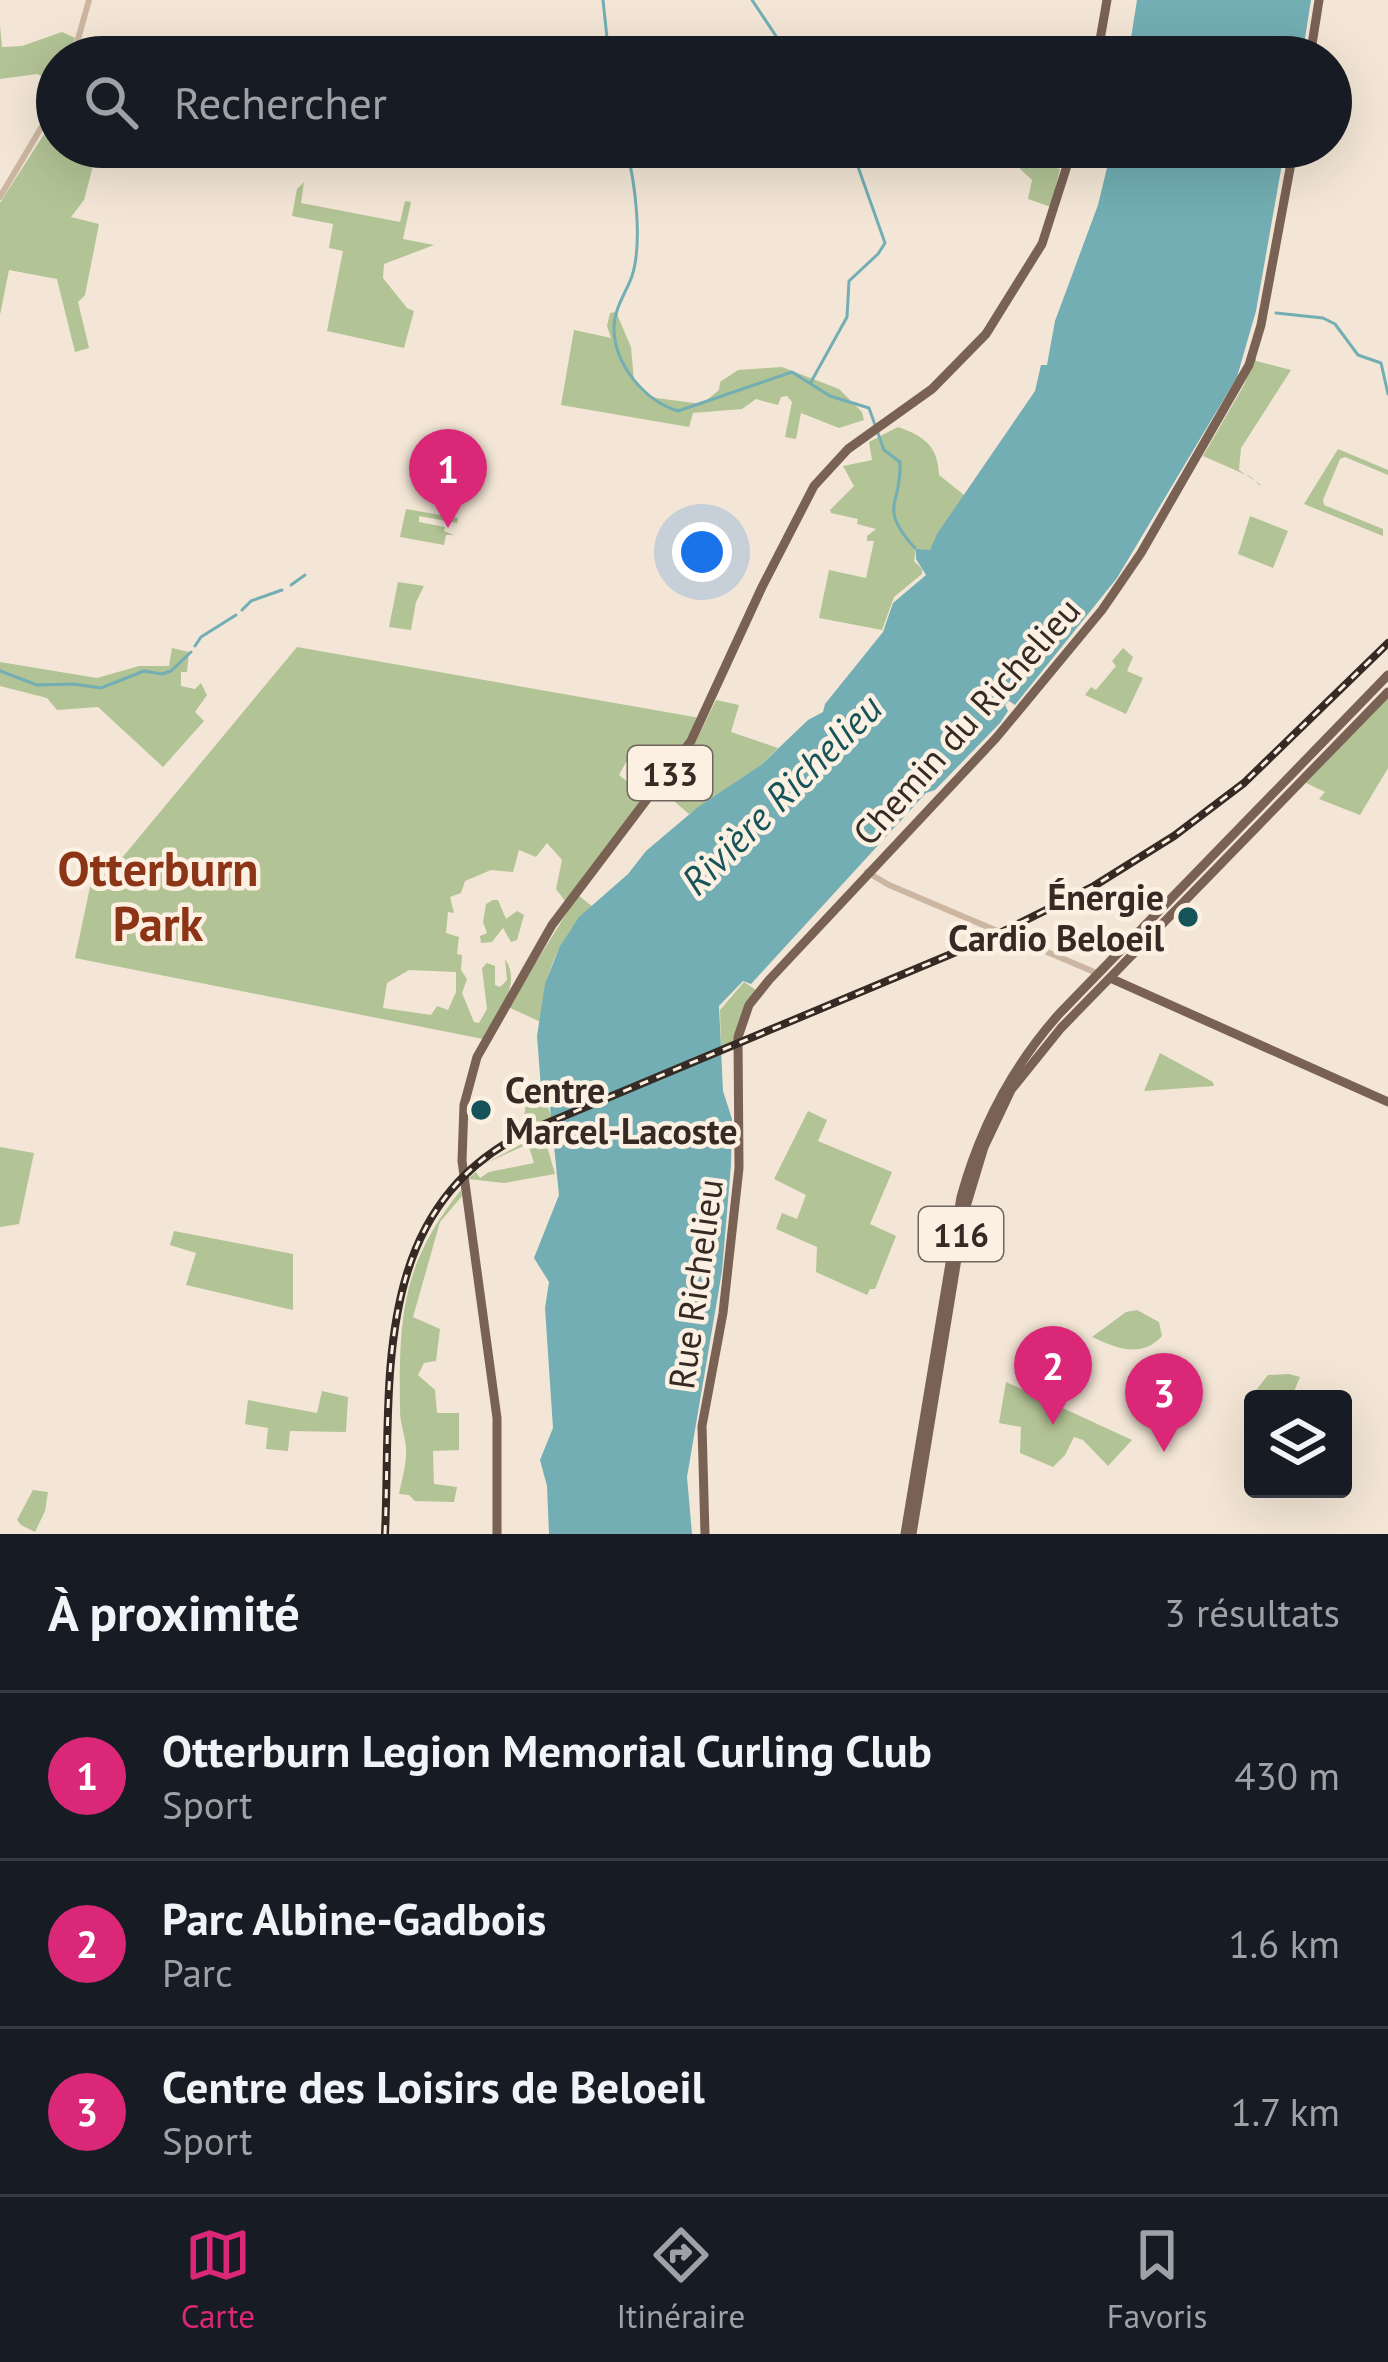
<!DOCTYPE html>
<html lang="fr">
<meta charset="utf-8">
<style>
:root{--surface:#171b24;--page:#20242c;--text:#f1f3f6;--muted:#9ea1a6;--line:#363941;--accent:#db2777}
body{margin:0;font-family:"PT Sans",sans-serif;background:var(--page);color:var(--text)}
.controls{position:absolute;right:36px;bottom:36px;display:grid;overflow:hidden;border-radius:12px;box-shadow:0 12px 48px #0002}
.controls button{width:108px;height:108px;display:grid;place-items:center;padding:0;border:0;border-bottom:3px solid var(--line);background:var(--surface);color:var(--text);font:60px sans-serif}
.you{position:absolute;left:702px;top:552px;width:42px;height:42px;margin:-30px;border:9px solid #fff;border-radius:50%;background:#1a73e8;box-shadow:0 0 0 18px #1a73e833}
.badge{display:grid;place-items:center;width:78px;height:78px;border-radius:50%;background:var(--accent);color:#fff;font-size:39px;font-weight:700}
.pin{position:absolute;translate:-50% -99px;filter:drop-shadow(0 3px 6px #0008)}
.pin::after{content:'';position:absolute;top:63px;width:42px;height:36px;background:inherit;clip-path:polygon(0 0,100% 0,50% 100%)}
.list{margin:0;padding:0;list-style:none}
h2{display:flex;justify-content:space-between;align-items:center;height:156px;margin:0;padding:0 48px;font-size:51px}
h2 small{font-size:39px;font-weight:400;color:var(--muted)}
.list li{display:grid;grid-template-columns:78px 1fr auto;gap:36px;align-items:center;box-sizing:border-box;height:168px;padding:0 48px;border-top:3px solid var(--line)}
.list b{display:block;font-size:45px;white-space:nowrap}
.list p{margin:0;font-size:39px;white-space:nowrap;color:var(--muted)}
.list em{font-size:39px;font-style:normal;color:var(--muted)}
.icon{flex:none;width:66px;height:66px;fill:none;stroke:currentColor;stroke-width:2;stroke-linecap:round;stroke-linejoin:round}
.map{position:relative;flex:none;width:1388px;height:1534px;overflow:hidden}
.search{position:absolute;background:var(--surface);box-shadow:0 12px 48px #0002;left:36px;right:36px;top:36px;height:132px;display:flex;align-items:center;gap:30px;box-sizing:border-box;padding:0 42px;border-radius:66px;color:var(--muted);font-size:45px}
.sheet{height:660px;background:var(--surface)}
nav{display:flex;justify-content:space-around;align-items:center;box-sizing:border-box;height:168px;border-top:3px solid var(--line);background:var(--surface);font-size:33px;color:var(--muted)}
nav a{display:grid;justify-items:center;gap:6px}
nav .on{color:var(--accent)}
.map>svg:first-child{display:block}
.green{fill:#b2c395;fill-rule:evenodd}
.water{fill:#72aeb3}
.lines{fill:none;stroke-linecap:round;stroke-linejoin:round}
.stream{stroke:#72aeb3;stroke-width:3}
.minor{stroke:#ccb6a1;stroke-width:6}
.major{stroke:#796154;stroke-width:9}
.rail-casing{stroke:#352a24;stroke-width:8}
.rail{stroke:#fbf0e2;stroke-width:3;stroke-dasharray:9;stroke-linecap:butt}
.poi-dot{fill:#16545a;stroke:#fbf0e2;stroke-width:4.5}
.labels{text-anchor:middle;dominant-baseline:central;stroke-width:9;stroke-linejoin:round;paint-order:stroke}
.shield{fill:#fbf0e2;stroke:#70655d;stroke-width:3}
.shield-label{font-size:33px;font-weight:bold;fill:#352a24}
.street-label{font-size:36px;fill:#352a24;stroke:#fbf0e2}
.poi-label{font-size:36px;font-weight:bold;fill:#352a24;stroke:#fbf0e2;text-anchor:end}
.water-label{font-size:39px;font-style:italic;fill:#16545a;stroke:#fbf0e2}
.district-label{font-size:48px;font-weight:bold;fill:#8c3516;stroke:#fbf0e2}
</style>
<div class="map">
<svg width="1388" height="1534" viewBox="0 0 1388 1534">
<rect width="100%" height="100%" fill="#f3e6d6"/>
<g class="green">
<polygon points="0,25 2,47 22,46 62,32 75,38 69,57 57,57 57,83 37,74 0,79"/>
<polygon points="48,128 57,130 57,147 98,147 84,200 71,217 99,224 85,295 78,302 89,348 75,352 57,279 9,270 0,315 0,203"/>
<polygon points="1025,159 1060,169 1051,207 1028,199 1032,180 1018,167"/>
<polygon points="304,182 301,203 400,222 405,201 411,202 403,239 434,245 384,264 383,278 407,308 414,311 404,348 327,331 343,251 329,248 333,224 292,216 297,189"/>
<polygon points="616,312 631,347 634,381 643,392 656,398 702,404 719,390 720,382 738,370 782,367 839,389 862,412 864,420 839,428 801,413 796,439 785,437 792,402 787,396 781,397 778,405 756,399 742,409 693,413 689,427 561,405 574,330 611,338 607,326 610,313"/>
<polygon points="1256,355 1256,361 1291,370 1241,448 1239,470 1261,485 1259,485 1251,477 1203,456 1244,385"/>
<path d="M898,427C924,436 938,446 939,475L964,495L930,550H916L914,561L922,569V574L894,597L882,630L819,618L829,570L866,578L874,541H867V536L876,529L857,524L858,519L831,513L830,510L854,486L843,466L872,460L869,442Z"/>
<polygon points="1338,449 1388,470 1388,475 1345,457 1340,459 1323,500 1324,505 1383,529 1383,536 1304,504"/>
<polygon points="406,509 458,518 457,523 419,516 419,522 445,527 444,531 454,535 446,535 444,545 400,537"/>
<polygon points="1250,516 1288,531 1273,568 1238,554"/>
<polygon points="398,582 424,586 416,602 411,630 389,627"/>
<path d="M297,647L700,718L662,779L639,761L626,762L619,775L647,797L565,901L556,889L562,860L547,843L536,857L519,850L513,872L491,870L465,881L461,893L450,897L454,913L448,912L446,933L459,937L457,954L462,955L461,970L467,979L462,993L474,1022L479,1023L487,1009L482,968L487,963L495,966V985L500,987L507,980L505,959C523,985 496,1015 483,1039L75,958L94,868L107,876ZM409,970L456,972V992L448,1010L437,1006L431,1015L383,1008L387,983Z"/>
<polygon points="172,648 189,652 187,672 181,672 181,686 195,689 201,683 207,695 195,712 204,721 163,767 98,707 57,710 47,698 0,686 0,662 97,678 139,666 169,666"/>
<polygon points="1123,648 1133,657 1127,671 1143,678 1126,714 1085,695 1091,687 1096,690 1116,666 1112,661"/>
<polygon points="1388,697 1388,768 1360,815 1319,799 1325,792 1306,783"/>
<polygon points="716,700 739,705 731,732 778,748 761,765 689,814 662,791 697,739"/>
<path d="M578,895L593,907C558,934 543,979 541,1022L508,1007Z"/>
<polygon points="493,900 498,900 506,919 517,911 524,915 517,940 511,942 503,928 492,942 481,943 480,936 487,933 483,922 486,904"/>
<polygon points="744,982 756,990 735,1042 721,1048 720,1010"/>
<polygon points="1160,1053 1213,1082 1214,1086 1144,1091"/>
<polygon points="529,1088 541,1088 552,1118 521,1133"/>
<polygon points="808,1111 827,1120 818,1141 892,1172 870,1224 896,1236 875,1289 870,1289 867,1295 816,1272 817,1247 776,1229 782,1213 797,1219 806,1195 774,1179"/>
<polygon points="550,1129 547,1146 555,1174 504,1183 468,1179 476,1172 480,1178 489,1172 534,1163 528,1144 486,1163"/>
<polygon points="0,1147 34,1153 19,1224 0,1227"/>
<path d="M461,1190L462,1196L440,1222L413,1317L440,1329L436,1361L424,1363L418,1375L435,1390L437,1413H459V1450L433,1451L434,1484L457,1487L454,1502L415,1501L409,1495L399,1494C402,1479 407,1463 406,1448C405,1435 400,1423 400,1411C399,1318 401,1264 461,1190Z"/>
<polygon points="174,1231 293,1254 293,1310 186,1285 196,1253 170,1245"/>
<path d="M1137,1310L1159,1322L1162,1336C1141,1359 1116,1348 1092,1337L1126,1312Z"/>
<polygon points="1289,1374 1300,1377 1291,1399 1259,1399 1253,1394 1268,1375"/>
<polygon points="1006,1382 1132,1440 1108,1466 1083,1440 1074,1437 1065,1455 1053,1467 1020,1453 1021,1427 999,1423"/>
<polygon points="322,1391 348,1397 346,1432 290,1431 288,1451 266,1449 268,1428 245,1424 248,1400 317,1413"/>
<polygon points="33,1490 48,1492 45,1511 35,1532 21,1525 17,1520"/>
</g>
<g class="water">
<polygon points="1137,0 1311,0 1302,57 1128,57"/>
<polygon points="1112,147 1285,147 1256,311 1237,377 1117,578 1015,705 1009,701 1005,705 1008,711 1000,723 935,790 926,793 751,984 743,981 719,1006 723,1091 732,1119 731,1165 722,1271 687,1477 692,1534 549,1534 547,1486 540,1460 553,1428 545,1308 549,1282 534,1258 559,1195 550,1107 541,1088 537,1036 545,984 560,946 579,917 628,874 646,851 698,807 761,765 808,720 823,712 825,704 883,632 893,603 926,575 916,559 916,549 930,550 937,534 1035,391 1041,365 1047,365 1055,321 1098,205"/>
</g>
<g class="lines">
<g class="stream">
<polyline points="603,0 609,57"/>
<polyline points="752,0 790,57"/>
<path d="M626,147C635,181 643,242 632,276C626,293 614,308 614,328C614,365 645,401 678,411L792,372L830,396L869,408L884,450L900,462C902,506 877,506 915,548"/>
<polyline points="1276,313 1323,318 1335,324 1358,355 1381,363 1388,394"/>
<polyline points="811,382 847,317 849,281 878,254 885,243 851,147"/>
<polyline points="291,585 305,575"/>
<polyline points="242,610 251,601 282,590"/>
<polyline points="195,646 201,637 236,615"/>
<polyline points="0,671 37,685 73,684 101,688 144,671 162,674 171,671 191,652"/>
</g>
<g class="minor">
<polyline points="73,57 89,0"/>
<polyline points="0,197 57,101"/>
<polyline points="867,872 889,885 1099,974"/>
</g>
<g class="major">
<polyline points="1097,57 1107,0"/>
<polyline points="1310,57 1319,0"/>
<polyline points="1110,978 1388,1102"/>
<polyline points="497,1534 497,1418 462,1161 464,1105 477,1057 552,925 691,741 762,587 814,486 848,449 932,389 986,334 1042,244 1073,147"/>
<polyline points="705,1534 702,1426 723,1313 739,1168 738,1037 749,1005 769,980 996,738 1102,610 1141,553 1249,365 1261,325 1294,147"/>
<path d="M905,1534L961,1197C980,1128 1011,1068 1059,1014L1388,675"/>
<polyline points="912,1534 965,1210 984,1147 1011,1090 1061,1028 1388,692"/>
</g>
<g class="rail-casing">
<path id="rail" d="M385,1534C392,1381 367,1206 533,1129L992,937L1094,886L1174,836L1244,783L1388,643"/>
</g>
<use href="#rail" class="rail"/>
</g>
<g class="poi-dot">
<circle cx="1188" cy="917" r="12"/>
<circle cx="481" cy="1110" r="12"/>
</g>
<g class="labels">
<g class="shield">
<rect x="628" y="746" width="84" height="54" rx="9"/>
<rect x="919" y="1207" width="84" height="54" rx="9"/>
</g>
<g class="shield-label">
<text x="670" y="773">133</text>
<text x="961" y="1234">116</text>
</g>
<g class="street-label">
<text transform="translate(966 721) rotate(-48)">Chemin du Richelieu</text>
<text transform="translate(695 1284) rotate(-82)">Rue Richelieu</text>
</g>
<g class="poi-label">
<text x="1164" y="896">Énergie<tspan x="1164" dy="41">Cardio Beloeil</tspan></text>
<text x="505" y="1089" text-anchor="start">Centre<tspan x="505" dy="41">Marcel-Lacoste</tspan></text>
</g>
<g class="water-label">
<text transform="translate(781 794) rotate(-45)">Rivière Richelieu</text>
</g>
<g class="district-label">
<text x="158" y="868">Otterburn<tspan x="158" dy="55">Park</tspan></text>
</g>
</g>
</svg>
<div class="controls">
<button><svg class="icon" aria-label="layers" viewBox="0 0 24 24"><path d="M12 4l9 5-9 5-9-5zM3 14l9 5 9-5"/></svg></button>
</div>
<div class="you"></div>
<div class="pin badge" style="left:448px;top:528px">1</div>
<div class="pin badge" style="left:1053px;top:1425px">2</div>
<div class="pin badge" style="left:1164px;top:1452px">3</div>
<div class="search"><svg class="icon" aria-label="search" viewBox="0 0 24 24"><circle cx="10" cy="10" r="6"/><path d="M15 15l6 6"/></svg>Rechercher</div>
</div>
<section class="sheet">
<h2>À proximité<small>3 résultats</small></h2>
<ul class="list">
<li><span class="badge">1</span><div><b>Otterburn Legion Memorial Curling Club</b><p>Sport</p></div><em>430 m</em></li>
<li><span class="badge">2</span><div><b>Parc Albine-Gadbois</b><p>Parc</p></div><em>1.6 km</em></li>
<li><span class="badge">3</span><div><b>Centre des Loisirs de Beloeil</b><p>Sport</p></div><em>1.7 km</em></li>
</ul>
</section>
<nav>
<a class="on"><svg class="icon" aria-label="map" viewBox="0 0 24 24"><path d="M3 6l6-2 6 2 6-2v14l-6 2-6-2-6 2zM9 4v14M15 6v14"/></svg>Carte</a>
<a><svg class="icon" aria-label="directions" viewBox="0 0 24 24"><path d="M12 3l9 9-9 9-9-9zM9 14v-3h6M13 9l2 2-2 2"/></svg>Itinéraire</a>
<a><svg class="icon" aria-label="saved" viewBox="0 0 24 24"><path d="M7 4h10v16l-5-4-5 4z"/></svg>Favoris</a>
</nav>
